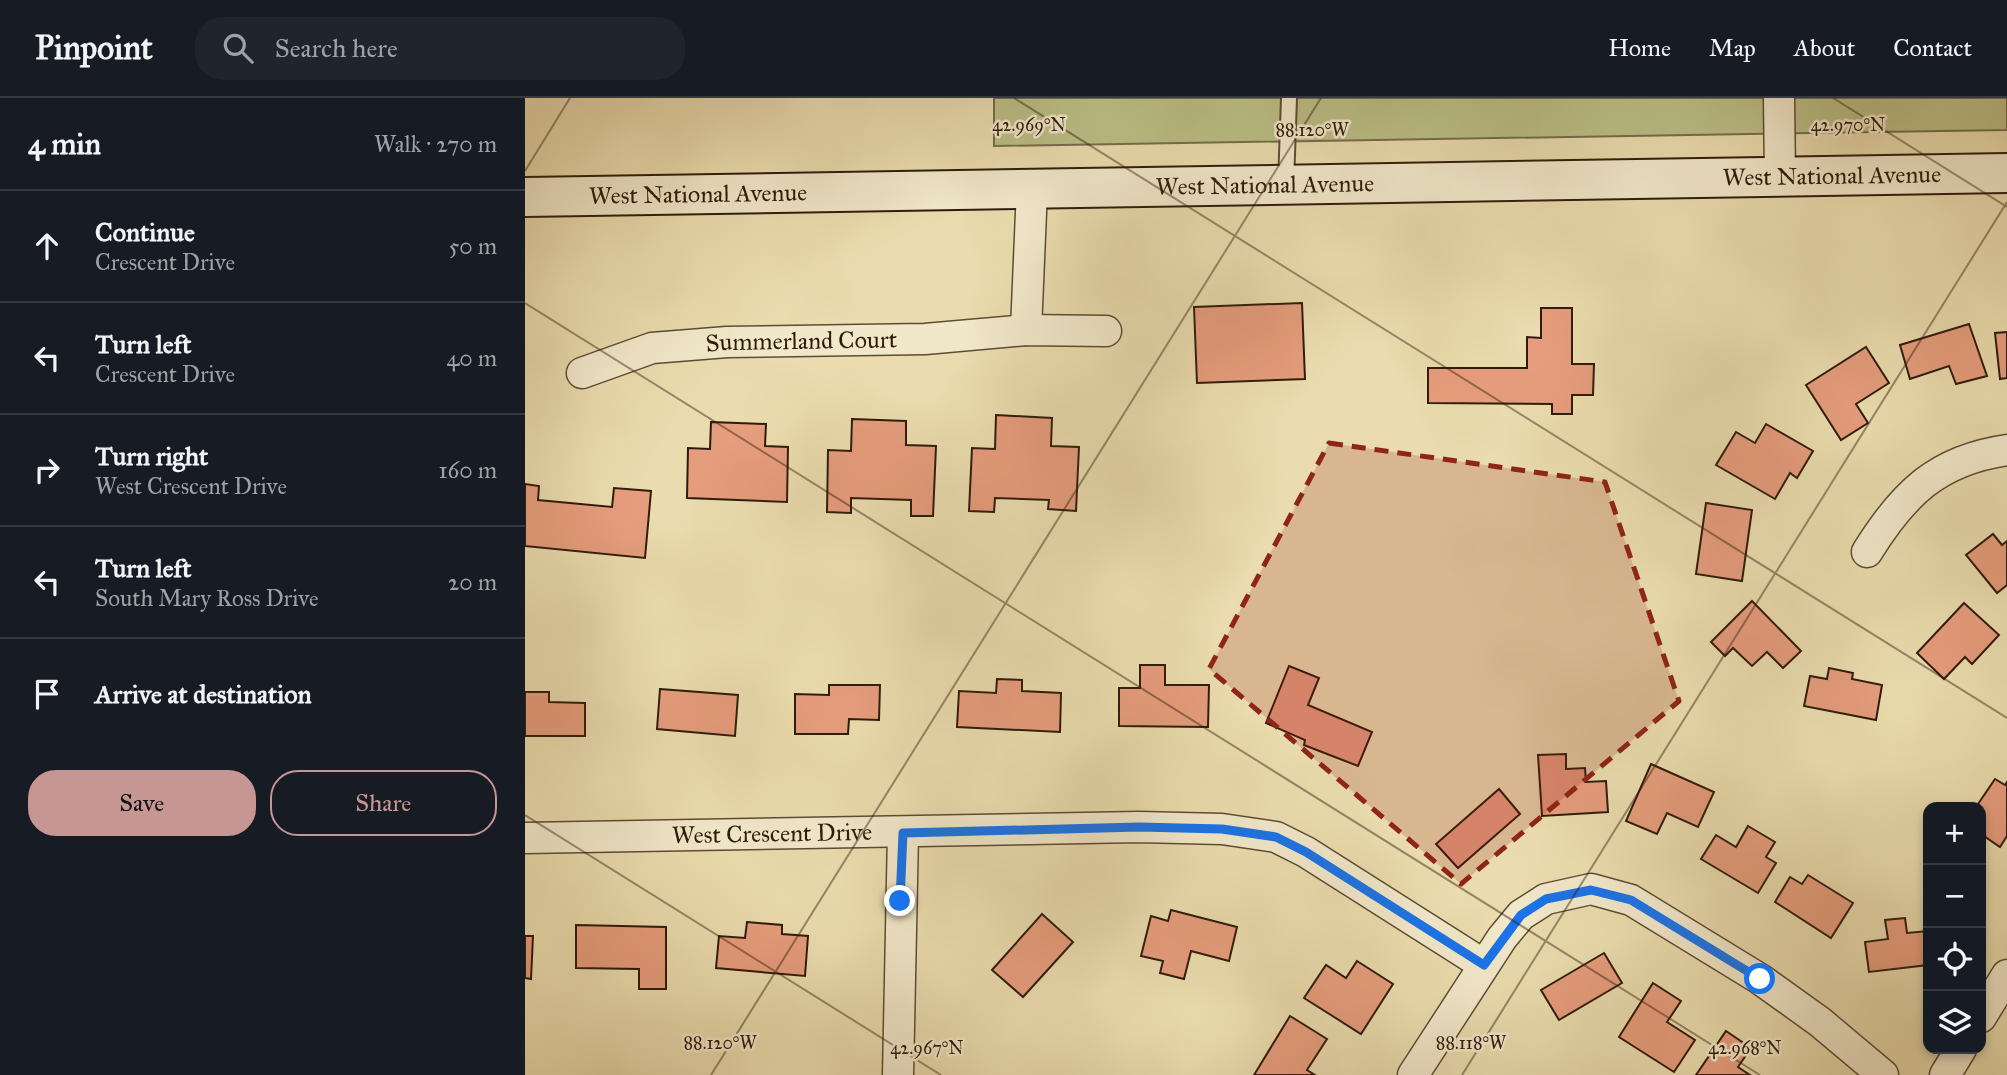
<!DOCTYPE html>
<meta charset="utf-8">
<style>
:root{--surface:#171b24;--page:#20242c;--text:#f1f3f6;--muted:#9ea1a6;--line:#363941;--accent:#c59692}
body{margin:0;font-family:"IM FELL Great Primer",serif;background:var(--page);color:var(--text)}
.controls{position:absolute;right:21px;bottom:21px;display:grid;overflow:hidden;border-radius:14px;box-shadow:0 4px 10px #0003}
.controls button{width:63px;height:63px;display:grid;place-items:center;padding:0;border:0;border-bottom:2px solid var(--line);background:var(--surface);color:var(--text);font:35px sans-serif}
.stop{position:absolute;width:21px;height:21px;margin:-16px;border:5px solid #1a73e8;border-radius:50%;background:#fff}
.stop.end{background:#1a73e8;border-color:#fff;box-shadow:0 2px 7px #0008}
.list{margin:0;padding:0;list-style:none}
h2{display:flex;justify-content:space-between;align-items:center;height:91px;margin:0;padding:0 28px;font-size:30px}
h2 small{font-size:23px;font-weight:400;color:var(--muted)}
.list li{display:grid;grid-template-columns:46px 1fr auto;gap:21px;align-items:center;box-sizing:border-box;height:112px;padding:0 28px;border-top:2px solid var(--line)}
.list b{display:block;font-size:26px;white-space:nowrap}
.list p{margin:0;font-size:23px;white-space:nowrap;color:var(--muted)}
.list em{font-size:23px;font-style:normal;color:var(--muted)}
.actions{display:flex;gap:14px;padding:21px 28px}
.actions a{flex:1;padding:16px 0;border:2px solid var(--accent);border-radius:28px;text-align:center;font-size:24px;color:var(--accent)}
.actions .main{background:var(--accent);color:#111}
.icon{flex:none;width:38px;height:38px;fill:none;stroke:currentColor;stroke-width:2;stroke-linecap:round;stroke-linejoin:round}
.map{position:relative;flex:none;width:1482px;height:977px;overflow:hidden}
header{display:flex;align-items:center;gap:42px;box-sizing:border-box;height:98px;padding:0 35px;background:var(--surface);border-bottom:2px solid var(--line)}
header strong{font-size:33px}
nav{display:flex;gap:38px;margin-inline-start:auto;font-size:24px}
.search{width:490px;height:63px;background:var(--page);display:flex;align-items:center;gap:18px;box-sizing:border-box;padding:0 24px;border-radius:28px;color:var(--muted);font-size:26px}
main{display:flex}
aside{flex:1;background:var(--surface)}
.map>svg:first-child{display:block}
.green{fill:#bbbf87;stroke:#756d4a;stroke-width:2}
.building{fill:#e69d7d;stroke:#2f1b0c;stroke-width:2}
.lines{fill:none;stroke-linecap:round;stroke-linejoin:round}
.service-casing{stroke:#5e4b34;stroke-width:18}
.minor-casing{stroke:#5e4b34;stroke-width:33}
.secondary-casing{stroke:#2f1b0c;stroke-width:42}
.service{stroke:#f1e8ca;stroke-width:14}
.minor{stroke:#f1e8ca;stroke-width:30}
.secondary{stroke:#f1e8ca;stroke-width:38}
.route{stroke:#1a73e8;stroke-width:9}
.marked{fill:#8f2418;fill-opacity:0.2;stroke:#8f2418;stroke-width:5;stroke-dasharray:14 9;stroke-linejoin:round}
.ticks{fill:none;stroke:#2f1b0c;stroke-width:2;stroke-opacity:0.45}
.labels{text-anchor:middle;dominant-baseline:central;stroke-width:5;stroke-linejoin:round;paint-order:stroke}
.street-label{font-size:24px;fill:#2f1b0c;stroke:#f1e8ca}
.ticks-label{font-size:18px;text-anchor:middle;fill:#2f1b0c;stroke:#f1e8ca;stroke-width:5;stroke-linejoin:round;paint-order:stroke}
</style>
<header>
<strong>Pinpoint</strong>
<div class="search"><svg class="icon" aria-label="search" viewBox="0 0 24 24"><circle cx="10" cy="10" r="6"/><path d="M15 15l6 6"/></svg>Search here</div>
<nav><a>Home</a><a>Map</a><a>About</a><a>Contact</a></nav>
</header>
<main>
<aside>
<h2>4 min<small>Walk · 270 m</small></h2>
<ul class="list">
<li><svg class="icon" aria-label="ahead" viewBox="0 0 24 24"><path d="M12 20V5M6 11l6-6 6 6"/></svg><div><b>Continue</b><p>Crescent Drive</p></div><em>50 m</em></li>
<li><svg class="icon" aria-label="left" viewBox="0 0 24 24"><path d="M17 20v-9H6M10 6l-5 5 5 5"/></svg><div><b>Turn left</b><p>Crescent Drive</p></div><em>40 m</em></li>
<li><svg class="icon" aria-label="right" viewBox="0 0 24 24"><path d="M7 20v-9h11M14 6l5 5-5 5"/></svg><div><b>Turn right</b><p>West Crescent Drive</p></div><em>160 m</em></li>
<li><svg class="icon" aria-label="left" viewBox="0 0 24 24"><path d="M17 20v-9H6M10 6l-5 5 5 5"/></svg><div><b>Turn left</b><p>South Mary Ross Drive</p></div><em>20 m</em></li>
<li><svg class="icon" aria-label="arrive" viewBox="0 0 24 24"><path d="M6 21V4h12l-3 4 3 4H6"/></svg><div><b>Arrive at destination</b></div></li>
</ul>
<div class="actions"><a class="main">Save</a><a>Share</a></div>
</aside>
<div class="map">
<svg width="1482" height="977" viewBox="0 0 1482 977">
<rect width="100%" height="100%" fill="#eadcae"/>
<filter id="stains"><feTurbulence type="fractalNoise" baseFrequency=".00286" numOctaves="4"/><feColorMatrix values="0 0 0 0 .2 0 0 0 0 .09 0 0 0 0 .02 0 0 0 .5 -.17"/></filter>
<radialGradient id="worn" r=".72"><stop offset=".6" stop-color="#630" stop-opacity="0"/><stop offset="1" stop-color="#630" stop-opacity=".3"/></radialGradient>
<polygon class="green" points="469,0 1482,0 1482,32 469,48"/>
<g class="building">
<polygon points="777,205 780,281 672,285 669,209"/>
<polygon points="1016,210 1047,210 1047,266 1069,266 1068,297 1047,297 1047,316 1027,316 1027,306 903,305 903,270 1002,270 1002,239 1016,240"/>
<polygon points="1444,226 1462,278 1431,286 1424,268 1385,281 1375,247"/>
<polygon points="1482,234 1482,280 1475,281 1470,235"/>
<polygon points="1341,249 1364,285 1331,306 1343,325 1316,342 1281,287"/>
<polygon points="471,317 527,320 526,348 554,349 551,413 523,411 524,402 470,400 469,414 444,413 447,350 470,351"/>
<polygon points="327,321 381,323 381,347 411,348 408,418 386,418 386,402 326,400 326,415 302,414 303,352 326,353"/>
<polygon points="186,324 241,326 240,348 263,349 262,404 162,400 163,350 185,351"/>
<polygon points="1241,326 1288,353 1272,380 1265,375 1250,401 1191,367 1211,334 1230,345"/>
<polygon points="0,386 14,388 13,402 87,409 89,390 126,393 120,460 0,448"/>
<polygon points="1181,405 1227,412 1217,483 1171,476"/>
<polygon points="1468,436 1477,447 1482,443 1482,487 1472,495 1441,457"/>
<polygon points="1227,503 1276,553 1258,570 1242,554 1227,568 1208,550 1200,558 1186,544"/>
<polygon points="1439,505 1474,537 1447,566 1440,559 1419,581 1392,555"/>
<polygon points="615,567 640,567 640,587 684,587 683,629 594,628 594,590 615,590"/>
<polygon points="764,568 794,580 783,607 847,634 833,668 779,647 780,642 741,625"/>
<polygon points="1304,570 1328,575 1327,581 1357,587 1351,622 1279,608 1285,578 1302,581"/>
<polygon points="472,581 497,582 497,593 536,595 535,634 432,629 434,593 471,595"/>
<polygon points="304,587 355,587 354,622 324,621 323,636 270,636 270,596 304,597"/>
<polygon points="135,591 213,597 210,638 132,631"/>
<polygon points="0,594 24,594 24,604 60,605 60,638 0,638"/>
<polygon points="1041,656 1041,671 1060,670 1061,684 1081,683 1083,714 1017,718 1013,657"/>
<polygon points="1126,666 1189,694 1173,729 1142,715 1132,736 1101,723"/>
<polygon points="1470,681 1480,687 1482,684 1482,738 1475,749 1456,736 1456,709 1451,709"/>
<polygon points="974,691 995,716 933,770 911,746"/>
<polygon points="1223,728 1250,744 1241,759 1251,765 1233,795 1176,761 1191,737 1211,749"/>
<polygon points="1283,777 1328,805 1306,840 1250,804 1265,779 1277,786"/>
<polygon points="646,812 712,829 704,863 666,853 659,881 635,875 638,863 616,858 626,818 643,823"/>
<polygon points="517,816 548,844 498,899 467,872"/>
<polygon points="1380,820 1382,835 1403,833 1403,867 1344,874 1340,844 1363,841 1360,822"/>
<polygon points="222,824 257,827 257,836 283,838 280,878 191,870 194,838 220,840"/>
<polygon points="51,827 141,829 141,891 114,891 114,871 51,870"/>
<polygon points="0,838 8,838 6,881 0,880"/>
<polygon points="1079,855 1097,885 1034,922 1016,892"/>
<polygon points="832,863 868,886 836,936 779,900 801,867 821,880"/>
<polygon points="1128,885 1156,903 1142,924 1170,942 1149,974 1094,939"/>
<polygon points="765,918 802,941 782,972 790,977 729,977"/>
<polygon points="1201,933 1226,950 1213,969 1225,977 1171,977"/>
</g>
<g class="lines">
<g class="service-casing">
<polyline id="service" points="761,85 764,0"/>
</g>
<g class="minor-casing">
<g id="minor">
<polyline points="1254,0 1255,79"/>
<polyline points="501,232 507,91"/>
<path id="s1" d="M57,275L127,250L202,244L400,241L501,232L581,233"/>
<path d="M1342,454C1378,396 1412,362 1482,352"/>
<path id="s2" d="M0,740L614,729L697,731L751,739L781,754L959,867"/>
<polyline points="1456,919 1482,877"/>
<polyline points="373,977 378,735"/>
<polyline points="888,977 977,840 996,817 1021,801 1066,791 1106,802 1235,881 1295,924 1358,977"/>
<polyline points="1420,977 1436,951"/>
</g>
</g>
<g class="secondary-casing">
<g id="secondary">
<path id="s3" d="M0,99L1482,75"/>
</g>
</g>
<use href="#service" class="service"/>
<use href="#minor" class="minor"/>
<use href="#secondary" class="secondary"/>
</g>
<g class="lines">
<polyline class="route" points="375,803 378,735 614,729 697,731 751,739 781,754 959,867 996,817 1021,801 1066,792 1106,802 1235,881"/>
</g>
<path class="marked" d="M804,345L1080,384L1154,603L936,786L684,571Z"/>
<path class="ticks" d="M489,0L1482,620M1308,0L1482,109M0,73L45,0M0,205L1235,977M0,717L416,977M186,977L796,0M937,977L1482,104"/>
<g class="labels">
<g class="street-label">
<text stroke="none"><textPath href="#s3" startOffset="1307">West National Avenue</textPath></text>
<text stroke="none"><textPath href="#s3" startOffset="740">West National Avenue</textPath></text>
<text stroke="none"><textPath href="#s3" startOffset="173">West National Avenue</textPath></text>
<text stroke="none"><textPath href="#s1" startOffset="224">Summerland Court</textPath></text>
<text stroke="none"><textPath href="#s2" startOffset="247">West Crescent Drive</textPath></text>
</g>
</g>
<g class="ticks-label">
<text x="504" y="33">42.969°N</text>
<text x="1323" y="33">42.970°N</text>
<text x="787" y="38">88.120°W</text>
<text x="195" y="951">88.120°W</text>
<text x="946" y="951">88.118°W</text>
<text x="402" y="956">42.967°N</text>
<text x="1220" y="956">42.968°N</text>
</g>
<rect width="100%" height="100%" filter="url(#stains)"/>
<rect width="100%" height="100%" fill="url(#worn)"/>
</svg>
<div class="controls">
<button>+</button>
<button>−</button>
<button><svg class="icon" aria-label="locate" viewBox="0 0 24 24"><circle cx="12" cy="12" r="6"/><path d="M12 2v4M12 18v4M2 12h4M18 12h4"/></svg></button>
<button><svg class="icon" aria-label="layers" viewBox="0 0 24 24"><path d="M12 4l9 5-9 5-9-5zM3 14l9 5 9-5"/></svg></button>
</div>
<div class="stop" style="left:1235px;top:881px"></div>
<div class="stop end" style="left:375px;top:803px"></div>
</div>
</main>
